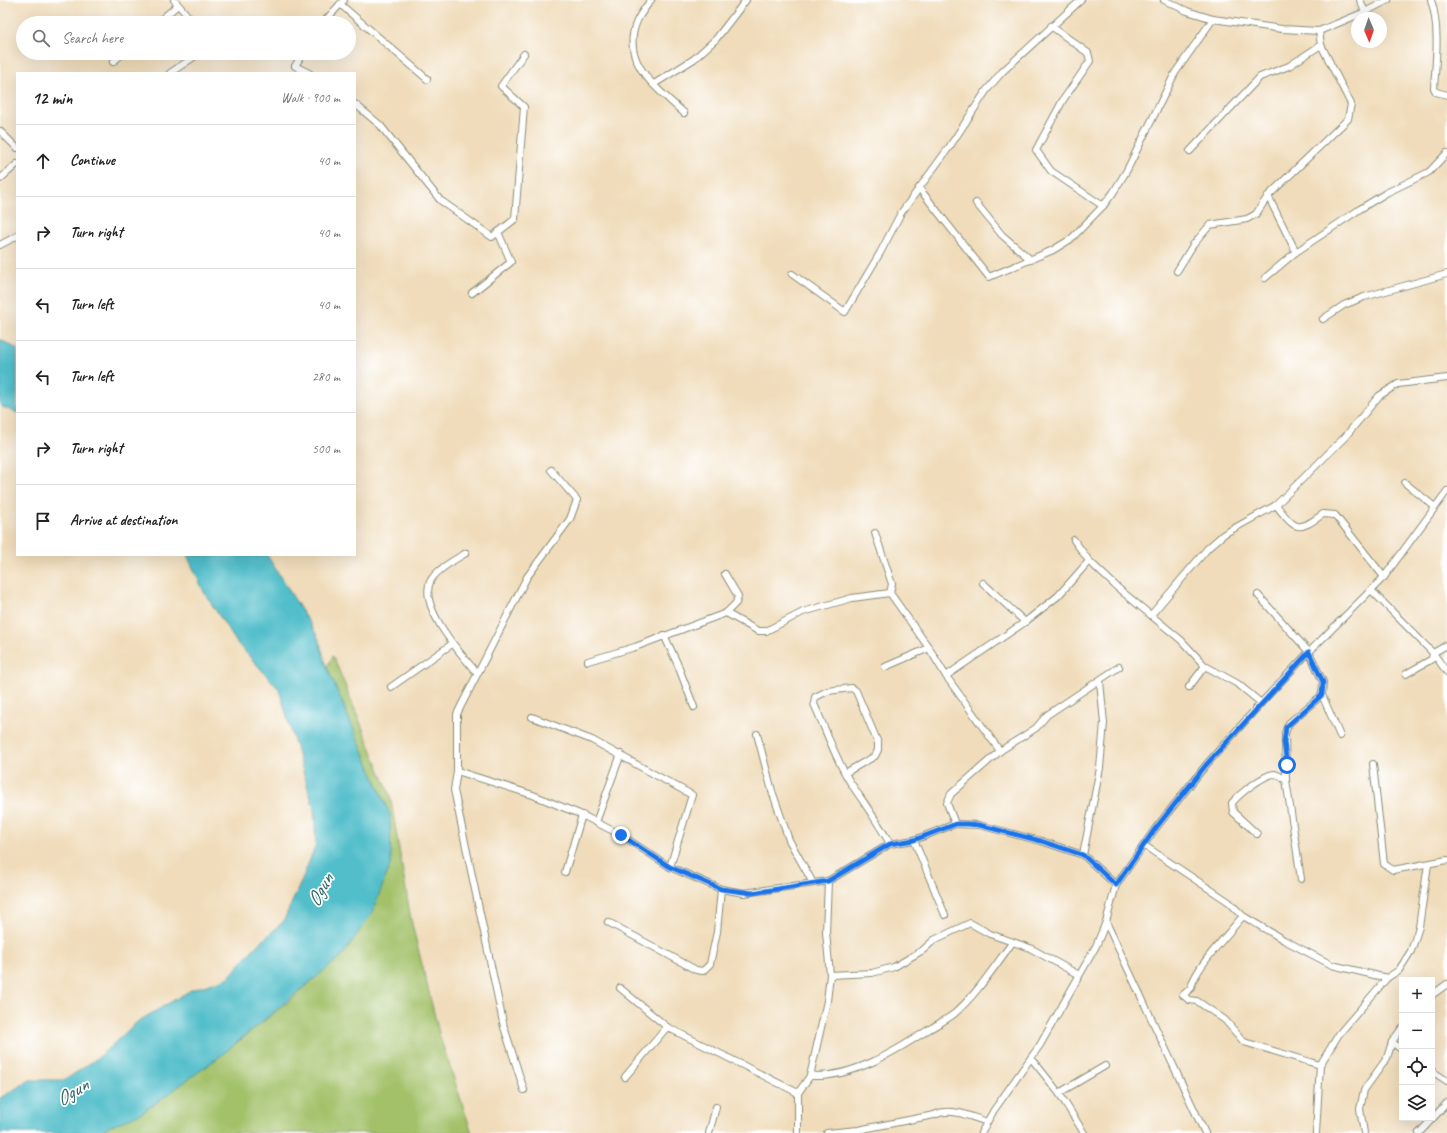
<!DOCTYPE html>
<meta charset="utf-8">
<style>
:root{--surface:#fff;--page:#f6f6f6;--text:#222;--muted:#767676;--line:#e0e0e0}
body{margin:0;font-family:Caveat,sans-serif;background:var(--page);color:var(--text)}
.controls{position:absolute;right:12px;bottom:12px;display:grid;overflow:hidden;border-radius:0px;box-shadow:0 4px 16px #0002}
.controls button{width:36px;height:36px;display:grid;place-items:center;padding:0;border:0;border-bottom:1px solid var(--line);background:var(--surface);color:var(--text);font:20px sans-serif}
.compass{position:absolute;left:1351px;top:12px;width:36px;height:36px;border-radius:50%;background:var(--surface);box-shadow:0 4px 16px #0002;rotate:178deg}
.stop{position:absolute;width:12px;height:12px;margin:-9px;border:3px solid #1a73e8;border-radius:50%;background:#fff}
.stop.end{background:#1a73e8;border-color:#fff;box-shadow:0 1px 4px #0008}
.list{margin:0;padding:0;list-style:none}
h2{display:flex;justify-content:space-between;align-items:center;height:52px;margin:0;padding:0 16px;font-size:17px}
h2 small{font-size:13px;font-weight:400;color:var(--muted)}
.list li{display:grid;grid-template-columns:26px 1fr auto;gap:12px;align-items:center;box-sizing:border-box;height:72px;padding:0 16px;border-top:1px solid var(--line)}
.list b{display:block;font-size:15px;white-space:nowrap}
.list em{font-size:13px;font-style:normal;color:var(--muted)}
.icon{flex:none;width:22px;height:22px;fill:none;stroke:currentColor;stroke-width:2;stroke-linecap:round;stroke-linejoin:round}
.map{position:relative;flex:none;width:1447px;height:1133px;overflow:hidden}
.search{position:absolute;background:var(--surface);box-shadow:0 4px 16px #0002;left:16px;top:16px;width:340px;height:44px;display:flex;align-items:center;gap:10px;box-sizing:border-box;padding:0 14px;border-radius:22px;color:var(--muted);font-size:15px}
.panel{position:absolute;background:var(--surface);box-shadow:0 4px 16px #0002;left:16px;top:72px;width:340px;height:484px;border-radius:0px}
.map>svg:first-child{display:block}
.green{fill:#a3c169;stroke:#617f4e}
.water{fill:#51beca;stroke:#387e7f}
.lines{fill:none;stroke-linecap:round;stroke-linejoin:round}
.minor-casing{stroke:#888c77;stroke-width:8}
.minor{stroke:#fff;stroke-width:6}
.route{stroke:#1a73e8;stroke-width:5}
.labels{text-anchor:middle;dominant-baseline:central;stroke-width:3.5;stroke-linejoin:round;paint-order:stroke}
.water-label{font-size:20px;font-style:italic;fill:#2e6461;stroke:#fff}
</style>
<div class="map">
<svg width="1447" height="1133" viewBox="0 0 1447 1133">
<rect width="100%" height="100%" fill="#fff"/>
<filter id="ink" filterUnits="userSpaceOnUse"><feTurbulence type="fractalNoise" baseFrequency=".025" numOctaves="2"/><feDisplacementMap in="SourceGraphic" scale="8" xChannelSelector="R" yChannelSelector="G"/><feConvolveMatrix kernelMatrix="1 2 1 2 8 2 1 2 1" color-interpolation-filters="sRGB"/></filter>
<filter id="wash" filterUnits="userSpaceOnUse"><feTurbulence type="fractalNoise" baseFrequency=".012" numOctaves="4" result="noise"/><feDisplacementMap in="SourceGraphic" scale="16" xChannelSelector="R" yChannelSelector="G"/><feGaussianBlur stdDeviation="0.9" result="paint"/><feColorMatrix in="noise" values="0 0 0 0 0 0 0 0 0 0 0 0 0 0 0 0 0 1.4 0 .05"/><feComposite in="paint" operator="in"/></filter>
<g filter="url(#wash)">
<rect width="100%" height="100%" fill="#f0dcba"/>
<polygon class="green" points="333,656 390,795 411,920 440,1037 472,1133 96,1133 143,1112 219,1057 298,994 390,815 327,667"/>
<g class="water">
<polygon points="0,339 17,349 17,413 0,406"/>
<polygon points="187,555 267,555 318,637 327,667 390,815 391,863 372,913 342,956 219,1057 143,1112 96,1133 0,1133 0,1098 30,1080 65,1080 99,1057 137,1022 191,990 228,978 254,948 283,922 301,882 316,844 314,809 279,689 237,643 205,594"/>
</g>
</g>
<g filter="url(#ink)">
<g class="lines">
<g class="minor-casing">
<g id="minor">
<polyline points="174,0 194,23"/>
<path d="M651,0C646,7 640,14 637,21C619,62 658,89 684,113"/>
<polyline points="1164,0 1187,11 1213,19 1282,29 1319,31 1365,12 1388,0"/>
<polyline points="1360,0 1365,12"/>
<path d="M1431,0C1440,27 1436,60 1434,88L1436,92L1447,95"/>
<polyline points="340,4 427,79"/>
<polyline points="157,23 178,5"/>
<polyline points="323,23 344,0"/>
<polyline points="1051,26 1088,53 1090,61 1063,100 1036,150 1051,171 1103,206"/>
<polyline points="303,53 295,66 309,73"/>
<polyline points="113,62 123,53"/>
<polyline points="170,73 200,53"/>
<polyline points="654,84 694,59 716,39 746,0"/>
<polyline points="355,104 380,125 440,200 492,237 515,219 524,107 501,86 524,54"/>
<polyline points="0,131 17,148"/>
<polyline points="1190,151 1260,77 1289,66 1321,45"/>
<polyline points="0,179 17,164"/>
<polyline points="919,188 989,277 1053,250 1071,239 1103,206 1113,193 1127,170 1175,73 1213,19"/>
<polyline points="1268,196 1296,252"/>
<polyline points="976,203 1002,235 1031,260"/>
<polyline points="0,245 17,236"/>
<polyline points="1177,271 1193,245 1210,225 1247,219 1256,214 1268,196 1348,119 1351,104 1321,45 1319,31"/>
<polyline points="792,274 845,312 880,253 901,213 950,146 986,91 1002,72 1081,0"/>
<polyline points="1265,278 1296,252 1360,209 1386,193 1429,172 1447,153"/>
<polyline points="472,293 511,262 498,232"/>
<polyline points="1323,319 1344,305 1364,297 1447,274"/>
<polyline points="1405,483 1435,507"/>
<path d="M1276,505C1296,530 1297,533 1323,514L1335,515L1384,577"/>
<polyline points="875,533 892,584 890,593"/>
<polyline points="1074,540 1089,561 1119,589 1181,640 1205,666 1238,684 1261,703"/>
<path d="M466,553C456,559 435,570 430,582C419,608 461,654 477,673"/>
<polyline points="983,583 1025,622"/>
<polyline points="1371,590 1433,653 1447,672"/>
<polyline points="890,593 929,648 946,676 1000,751"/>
<polyline points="1258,595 1309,652 1323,682 1322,695 1340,736"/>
<polyline points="726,613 758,631 766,631 803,612 852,598 890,593"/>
<polyline points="1151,615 1208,548 1224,534 1276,505 1345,437 1379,396 1398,384 1447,378"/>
<polyline points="664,635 677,663 694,707"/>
<polyline points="588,661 635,647 726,613 736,603 738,596 725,574"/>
<polyline points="885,667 929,648"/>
<polyline points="1406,674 1432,659 1433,653 1447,645"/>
<polyline points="946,676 1025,622 1058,596 1089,561"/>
<polyline points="391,687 452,644"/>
<polyline points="1189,687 1205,666"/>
<polyline points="532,717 592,740 692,795 670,867"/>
<polyline points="757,734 772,791 789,840 813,883"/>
<polyline points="1373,764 1384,864 1393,870 1447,860"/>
<polyline points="457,771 533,795 582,815 621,835 670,867 721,889 744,893 828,881 890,844 914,840 955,824 979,825 1041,841 1083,855 1116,885"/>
<path d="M845,773L875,756L878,750V743L856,691L852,688L828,691L815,697L814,704C826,730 835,758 850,782C864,803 878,822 890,844"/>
<polyline points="596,822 621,754"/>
<polyline points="955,824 947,803 951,794 1000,751 1036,728 1047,715 1119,667"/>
<path d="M1257,834L1233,812L1232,803C1238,795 1263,775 1274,774C1278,774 1282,778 1286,780"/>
<polyline points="914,840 945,915"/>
<polyline points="1145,846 1229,902 1243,916 1284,940 1332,965 1387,978"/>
<polyline points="1083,855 1100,768 1104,723 1100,681"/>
<polyline points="565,872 582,815"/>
<polyline points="1301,879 1286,780 1285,733 1289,723 1322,695"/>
<path d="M1243,916C1229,933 1194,969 1191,988L1183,995L1189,1000L1197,1001L1225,1020L1244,1042L1320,1065"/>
<polyline points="608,922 696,970 703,971 710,964 717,932 721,889"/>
<polyline points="830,975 872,973 894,967 923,950 934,940 970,923 990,934 1030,948 1079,975"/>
<polyline points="620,988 667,1027 798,1093"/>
<polyline points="1432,995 1447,984"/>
<polyline points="1392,1042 1402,1050"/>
<polyline points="1031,1058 1059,1093 1084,1133"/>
<polyline points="1432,1071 1447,1081"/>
<path d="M810,1076C853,1078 894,1052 928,1030C936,1025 946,1020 954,1014C977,994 994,967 1012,943"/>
<polyline points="625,1077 667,1027"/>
<polyline points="524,1090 504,1027 454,790 457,771 457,714 461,706 527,577 570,519 577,500 551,470"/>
<polyline points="1059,1093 1105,1066"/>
<polyline points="709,1133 716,1107"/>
<polyline points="798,1133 798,1093 810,1076 827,1001 830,975 826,932 828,881"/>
<path d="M827,1133L858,1130L934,1115C952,1107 969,1116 987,1122"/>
<polyline points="981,1133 994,1110 1040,1045 1096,946 1106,922"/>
<polyline points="1205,1133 1106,922 1116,885 1155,829 1206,765 1261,703 1309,652 1384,577 1447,491"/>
<polyline points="1316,1133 1320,1065 1339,1034 1387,978 1399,970 1411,951 1419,927 1428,864"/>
<polyline points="1364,1133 1360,1109 1364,1090 1387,1058 1392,1042 1402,1028"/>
<polyline points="1419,1133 1447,1103"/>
</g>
</g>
<use href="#minor" class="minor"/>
</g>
</g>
<g class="lines" filter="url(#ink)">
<polyline class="route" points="621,835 670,867 721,889 752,893 828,881 890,844 914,840 956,824 967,824 979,825 1041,841 1083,855 1116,885 1155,829 1206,765 1309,652 1323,682 1322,695 1286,727 1284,742 1287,765"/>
</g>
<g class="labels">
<g class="water-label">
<text transform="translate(320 890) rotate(-62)">Ogun</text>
<text transform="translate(72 1092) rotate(-33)">Ogun</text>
</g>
</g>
</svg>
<div class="controls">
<button>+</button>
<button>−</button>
<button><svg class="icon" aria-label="locate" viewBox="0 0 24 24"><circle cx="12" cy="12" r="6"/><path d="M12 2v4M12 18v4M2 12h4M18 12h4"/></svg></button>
<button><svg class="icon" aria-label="layers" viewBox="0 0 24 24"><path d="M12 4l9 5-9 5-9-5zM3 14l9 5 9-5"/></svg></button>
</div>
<svg class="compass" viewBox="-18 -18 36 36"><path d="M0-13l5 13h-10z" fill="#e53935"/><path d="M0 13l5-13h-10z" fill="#767676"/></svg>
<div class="stop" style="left:1287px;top:765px"></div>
<div class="stop end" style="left:621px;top:835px"></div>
<div class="search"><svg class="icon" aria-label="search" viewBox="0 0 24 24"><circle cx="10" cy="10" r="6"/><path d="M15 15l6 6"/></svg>Search here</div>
<section class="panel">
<h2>12 min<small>Walk · 900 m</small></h2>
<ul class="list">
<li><svg class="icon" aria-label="ahead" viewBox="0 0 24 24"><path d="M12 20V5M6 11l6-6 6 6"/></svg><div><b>Continue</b></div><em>40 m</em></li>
<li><svg class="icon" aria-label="right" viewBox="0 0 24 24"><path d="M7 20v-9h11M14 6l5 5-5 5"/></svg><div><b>Turn right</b></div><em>40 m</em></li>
<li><svg class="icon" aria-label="left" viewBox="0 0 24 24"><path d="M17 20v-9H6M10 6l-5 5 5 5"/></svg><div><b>Turn left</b></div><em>40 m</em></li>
<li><svg class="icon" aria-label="left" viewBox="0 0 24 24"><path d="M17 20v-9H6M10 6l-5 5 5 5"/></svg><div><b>Turn left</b></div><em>280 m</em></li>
<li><svg class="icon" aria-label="right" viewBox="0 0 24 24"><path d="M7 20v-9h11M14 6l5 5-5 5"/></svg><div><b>Turn right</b></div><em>500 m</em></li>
<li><svg class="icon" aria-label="arrive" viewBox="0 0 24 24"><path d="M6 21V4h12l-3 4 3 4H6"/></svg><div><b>Arrive at destination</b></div></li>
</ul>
</section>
</div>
